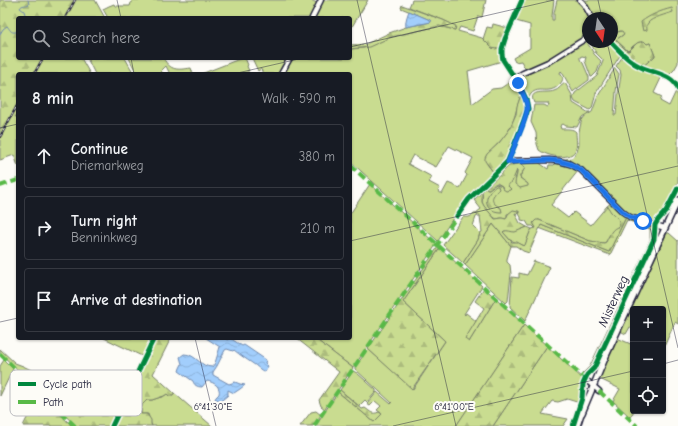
<!DOCTYPE html>
<meta charset="utf-8">
<style>
:root{--surface:#171b24;--page:#20242c;--text:#f1f3f6;--muted:#9ea1a6;--line:#363941}
body{margin:0;font-family:"Comic Neue",sans-serif;background:var(--page);color:var(--text)}
.controls{position:absolute;right:12px;bottom:12px;display:grid;overflow:hidden;border-radius:4px;box-shadow:0 1px 3px #0004}
.controls button{width:36px;height:36px;display:grid;place-items:center;padding:0;border:0;border-bottom:1px solid var(--line);background:var(--surface);color:var(--text);font:20px sans-serif}
.compass{position:absolute;left:582px;top:12px;width:36px;height:36px;border-radius:50%;background:var(--surface);box-shadow:0 1px 3px #0004;rotate:167deg}
.stop{position:absolute;width:12px;height:12px;margin:-9px;border:3px solid #1a73e8;border-radius:50%;background:#fff}
.stop.end{background:#1a73e8;border-color:#fff;box-shadow:0 1px 4px #0008}
.list{margin:0;padding:0;list-style:none}
h2{display:flex;justify-content:space-between;align-items:center;height:52px;margin:0;padding:0 16px;font-size:17px}
h2 small{font-size:13px;font-weight:400;color:var(--muted)}
.list li{display:grid;grid-template-columns:26px 1fr auto;gap:12px;align-items:center;box-sizing:border-box;height:64px;margin:0 8px 8px;padding:0 8px;border:1px solid var(--line);border-radius:4px}
.list b{display:block;font-size:15px;white-space:nowrap}
.list p{margin:0;font-size:13px;white-space:nowrap;color:var(--muted)}
.list em{font-size:13px;font-style:normal;color:var(--muted)}
.icon{flex:none;width:22px;height:22px;fill:none;stroke:currentColor;stroke-width:2;stroke-linecap:round;stroke-linejoin:round}
.map{position:relative;flex:none;width:678px;height:426px;overflow:hidden}
.search{position:absolute;background:var(--surface);box-shadow:0 1px 3px #0004;left:16px;top:16px;width:336px;height:44px;display:flex;align-items:center;gap:10px;box-sizing:border-box;padding:0 14px;border-radius:4px;color:var(--muted);font-size:15px}
.panel{position:absolute;background:var(--surface);box-shadow:0 1px 3px #0004;left:16px;top:72px;width:336px;height:268px;border-radius:4px}
.map>svg:first-child{display:block}
.green{fill:#c9dc90;stroke:#767f66;fill-rule:evenodd}
.forest{fill:url(#forest-firs);stroke:#767f66}
.water{fill:url(#water-waves);stroke:#6f89af}
.lines{fill:none;stroke-linecap:round;stroke-linejoin:round}
.stream{stroke:#6f89af;stroke-width:1}
.minor-casing{stroke:#22223b;stroke-width:7}
.major-casing{stroke:#22223b;stroke-width:8}
.minor{stroke:#fdfcf7;stroke-width:4}
.major{stroke:#fdfcf7;stroke-width:5}
.rail-casing{stroke:#22223b;stroke-width:2.5}
.rail{stroke:#fdfcf7;stroke-width:1;stroke-dasharray:3;stroke-linecap:butt}
.quiet{stroke:#58b947;stroke-width:4;stroke-dasharray:8 4;stroke-linecap:butt}
.cycleway-casing{stroke:#fdfcf7;stroke-width:8}
.cycleway{stroke:#00873e;stroke-width:5}
.route{stroke:#1a73e8;stroke-width:5}
.ticks{fill:none;stroke:#22223b;stroke-width:1;stroke-opacity:0.45}
.labels{text-anchor:middle;dominant-baseline:central;stroke-width:4;stroke-linejoin:round;paint-order:stroke}
.street-label{font-size:13px;fill:#22223b;stroke:#fdfcf7}
.key{fill:#fdfcf7;stroke:#bbbbbf;stroke-width:1}
.key-label{font-size:11px;fill:#22223b}
.ticks-label{font-size:10px;text-anchor:middle;fill:#22223b;stroke:#fdfcf7;stroke-width:4;stroke-linejoin:round;paint-order:stroke}
</style>
<div class="map">
<svg width="678" height="426" viewBox="0 0 678 426">
<defs>
<pattern id="forest-firs" width="22" height="20" patternUnits="userSpaceOnUse"><rect width="22" height="20" fill="#c9dc90"/><path d="M5 1l3.5 6h-7zM16 11l3.5 6h-7z" fill="#acbc7d"/></pattern>
<pattern id="water-waves" width="16" height="10" patternUnits="userSpaceOnUse"><rect width="16" height="10" fill="#a2cefc"/><path d="M0 5q4-4 8 0t8 0" fill="none" stroke="#8bb1d9"/></pattern>
</defs>
<rect width="100%" height="100%" fill="#fdfcf7"/>
<filter id="ink" filterUnits="userSpaceOnUse"><feTurbulence type="fractalNoise" baseFrequency=".025" numOctaves="2"/><feDisplacementMap in="SourceGraphic" scale="8" xChannelSelector="R" yChannelSelector="G"/><feConvolveMatrix kernelMatrix="1 2 1 2 8 2 1 2 1" color-interpolation-filters="sRGB"/></filter>
<g filter="url(#ink)">
<g class="green">
<polygon points="75,0 95,0 105,18 65,18"/>
<polygon points="132,0 311,0 317,3 309,18 108,18 103,9 109,6 114,4 115,6 130,6"/>
<polygon points="322,0 368,0 350,30 350,18 313,18"/>
<path d="M412,0H486L482,17L478,16L473,31L460,27L458,31L482,38L492,48L502,45L500,55L502,61L468,71L472,104L492,89L501,88L513,80L521,95C516,108 515,122 507,133C501,142 493,148 486,156L487,164L494,173L463,203L438,241L350,161V74H283L291,58H350V49L364,48L391,37L439,26L455,30V26L443,20L409,7ZM449,146L473,158L465,173L467,175L460,188L448,183L442,194L438,191L440,188L429,182L432,177L408,164L413,155L436,167Z"/>
<polygon points="525,0 554,0 552,16 552,20 554,20 554,13 557,0 577,0 582,6 590,18 588,18 588,35 552,57 526,70 521,61 515,62 513,58 530,48 530,25 516,21"/>
<polygon points="582,0 678,0 678,63 674,70 668,76 643,66 655,56 650,43 647,44 639,42 633,46 628,51 616,40 617,39 623,35 621,31 617,32 612,32 612,18 595,18"/>
<path d="M585,40L587,42L594,54L601,61L597,72L592,77H591L585,61L586,57L582,56L580,57V59L581,61L583,63L589,77V80L574,91L573,92L562,72L561,71L560,73C563,78 564,79 560,84C549,96 539,85 531,94C529,96 529,100 529,103L517,77Z"/>
<polygon points="590,42 608,42 621,54 596,93 592,108 590,110 575,102 573,98 575,93 597,76 603,61 603,60 596,53"/>
<polygon points="623,56 662,76 654,93 662,97 660,101 669,106 676,91 678,97 678,182 663,211 654,222 630,215 621,208 595,181 584,171 559,160 572,158 577,152 579,144 579,132 582,118 582,120 585,116 592,112 598,96 615,68 619,74 616,91 614,115 616,115 618,94 621,75 620,70 616,66"/>
<polygon points="43,58 81,58 90,74 34,74"/>
<polygon points="87,58 125,58 134,74 95,74"/>
<path d="M129,58H163C171,71 177,70 191,68L193,74H169V72L166,66L161,71L164,74H137Z"/>
<polygon points="242,58 245,58 248,65 247,66 249,71 242,74 201,74"/>
<polygon points="252,58 287,58 279,74 263,74 261,69 258,71"/>
<path d="M565,83L572,95L573,103L586,111L587,112H590L582,117L577,127L566,126L563,124L560,126L561,129C566,129 573,128 576,132C576,138 578,146 575,151C569,161 546,156 539,150L537,144L536,133L531,122L534,105H544L548,107L549,106L548,103H534C527,88 547,94 554,91C559,90 561,85 565,83Z"/>
<polygon points="18,104 18,113 17,114 15,117 18,116 18,166 14,155 0,160 0,128 6,126"/>
<path d="M538,162L548,169L549,165H554L556,163L572,167L578,171L551,205L568,218L574,212L591,225L607,206C612,213 620,217 620,225L609,236L606,242L604,243L590,241L539,220H538L536,228H535L533,226H529L526,221L521,220V217L519,214V211L507,214V218L505,219L501,218L497,219C493,218 483,207 482,202C482,199 483,196 482,192L486,188L488,189H489L496,184L502,186V188L508,186L517,170V174L515,179L528,184L520,178V176L525,168L519,163Z"/>
<polygon points="370,184 435,243 436,245 353,368 314,338 350,338 350,214"/>
<polygon points="476,213 478,216 476,217 473,226 480,233 478,240 463,263 443,245 463,217 469,217"/>
<polygon points="626,217 652,226 652,238 593,366 584,376 582,374 590,366 647,246 650,239 650,229 627,220 610,255 539,228 541,225 609,252"/>
<polygon points="493,224 511,246 507,259 507,262 510,265 511,274 508,301 506,303 465,265"/>
<path d="M527,227L532,229L530,232L525,246L510,240L503,232L504,231C511,229 520,231 527,227Z"/>
<polygon points="667,233 669,233 678,241 678,324 675,322 663,349 663,309 633,309 633,328 630,327 626,334 620,331"/>
<polygon points="440,248 482,286 464,314 465,315 466,313 476,321 469,342 496,298 524,325 465,413 456,426 315,426 338,392 374,422 381,413 377,410 381,406 375,401 370,406 367,404 377,392 391,404 392,403 355,369 355,367 368,349 413,389 445,341 403,302"/>
<polygon points="534,261 550,267 525,321 510,307 512,277 519,278 519,273 527,275"/>
<polygon points="104,338 151,338 153,339 144,357"/>
<polygon points="617,338 633,345 633,411 634,411 630,417 613,401 620,389 598,378"/>
<polygon points="547,346 583,379 580,403 567,399 558,402 552,401 542,414 568,419 563,426 493,426"/>
<polygon points="4,360 13,369 0,396 0,366"/>
<polygon points="353,371 357,373 376,390 376,392 367,402 365,400 359,406 340,390"/>
<polygon points="174,393 212,426 152,426 151,424 148,414 141,414 141,411 142,405 147,400 152,400 164,396 167,394 173,396"/>
</g>
<g class="forest">
<polygon points="0,0 75,0 65,18 18,18 18,58 43,58 34,74 18,74 18,104 6,127 0,128"/>
<polygon points="402,5 443,20 456,26 455,30 439,26 391,37 369,47 350,49 350,45 366,44 389,33 406,27 431,22 430,20 401,8"/>
<path d="M672,8L673,12C667,14 651,18 648,23C646,25 647,28 647,30L643,31L641,22C650,15 660,11 672,8Z"/>
<polygon points="493,24 508,28 502,45 496,49 492,48 483,39 487,27 492,28"/>
<polygon points="622,31 624,34 617,39 616,40 627,51 629,51 637,43 644,41 647,44 650,43 655,56 643,66 635,62 612,41 612,32 617,32"/>
<polygon points="521,95 523,99 527,110 506,160 494,173 485,161 485,158 487,154 499,143 509,130 516,114 517,106"/>
<path d="M519,163L525,168L520,176V178L528,184V186L520,188L515,184C515,179 518,174 517,170L512,182L508,184V186L511,189L510,190L506,191L503,189L502,186L497,183C493,184 492,188 488,189L486,188L509,166L512,164Z"/>
<path d="M496,186H498L499,189C490,198 490,202 501,208L502,212H500C483,211 483,195 496,186Z"/>
<path d="M482,192V202L484,206L495,219L502,218L506,219L508,214L513,210L518,211L519,214L515,213L520,223L527,227L515,232C511,232 508,230 504,231L503,232L510,240L512,242H517L524,246L525,245L530,232L532,229L536,228L533,223L536,220H539L590,241L604,243L606,242C609,236 612,227 619,227C620,217 617,219 611,212C610,211 609,208 607,206L611,203L626,217L609,252L541,225L529,253L523,251L516,246H511L493,224L465,265L463,263L478,240L480,233L482,232L480,216H478L476,213L481,209L474,200Z"/>
<polygon points="438,247 440,248 403,302 445,341 412,389 368,349"/>
<polygon points="484,288 496,298 469,342 465,339 484,308 475,301"/>
<polygon points="524,325 547,346 493,426 456,426"/>
<polygon points="155,338 171,338 153,374 174,393 173,396 169,396 167,394 164,396 152,400 147,400 142,405 141,411 141,414 147,414 151,420 151,424 152,426 113,426"/>
<polygon points="296,338 314,338 353,368 325,409 321,406 319,400 339,372"/>
<polygon points="0,349 15,363 23,366 117,413 111,426 76,426 0,353"/>
<path d="M340,390L362,409L365,408C371,412 372,415 379,412L382,414L374,422L338,392Z"/>
<polygon points="39,394 72,426 23,426"/>
<polygon points="316,411 321,415 313,426 300,426 311,412"/>
</g>
<g class="water">
<path d="M409,11L430,20L431,21V22L406,27C405,22 407,16 409,11Z"/>
<path d="M206,338H225L227,340L230,338L242,346L244,345L266,360L265,363L268,366L265,371V372C260,370 257,366 252,363C246,359 240,355 234,350L233,351L227,349L225,350L217,366L213,372V375L229,384L235,382L240,384L245,385L240,389L234,393L228,390V395L222,400L215,399L216,397L219,394C221,387 214,382 207,381L202,387C197,387 194,385 193,381L190,379L179,371L180,368L182,364L180,357L184,354C196,354 200,367 212,367L215,363L220,347Z"/>
</g>
<g class="lines">
<g class="stream">
<path d="M26,18L24,11L20,8C22,4 26,6 29,4L28,0"/>
<path d="M0,34L3,29L7,26C10,29 10,33 16,32L18,28"/>
</g>
<g class="minor-casing">
<g id="minor">
<polyline points="580,0 584,4 592,18"/>
<polyline points="312,18 321,0"/>
<path d="M611,42C619,50 628,61 639,66C651,73 674,74 678,89"/>
<polyline points="281,74 290,58"/>
<polyline points="515,78 523,73 548,62 588,37"/>
<polyline points="508,161 549,160 559,161 570,164 581,170 623,212 630,217 665,228"/>
<polyline points="457,216 469,199 508,161 523,123 528,109 526,99 518,83 503,60 502,54 502,49 505,39 522,0"/>
<polyline points="585,379 599,391"/>
<polyline points="112,426 154,338"/>
<polyline points="573,426 582,398 583,384 587,375 594,368 654,239 655,225 658,220 666,211 678,188"/>
</g>
</g>
<g class="major-casing">
<g id="major">
<polyline points="582,413 606,356 678,200"/>
<polyline points="577,426 582,411"/>
</g>
</g>
<use href="#minor" class="minor"/>
<use href="#major" class="major"/>
<g class="rail-casing">
<g id="rail">
<polyline points="65,18 75,0"/>
<polyline points="34,74 43,58"/>
<polyline points="0,137 18,104"/>
</g>
</g>
<use href="#rail" class="rail"/>
<g class="quiet">
<polyline points="350,165 585,379"/>
<polyline points="0,186 18,180"/>
<polyline points="0,354 75,426"/>
<polyline points="599,391 637,426"/>
<polyline points="314,426 457,216"/>
</g>
<g class="cycleway-casing">
<g id="cycleway">
<path d="M611,42C619,50 628,61 639,66C651,73 674,74 678,89"/>
<polyline points="457,216 469,199 508,161 523,123 528,109 526,99 518,83 503,60 502,54 502,49 505,39 522,0"/>
<polyline points="112,426 154,338"/>
<polyline points="573,426 582,398 583,384 587,375 594,368 654,239 655,225 658,220 666,211 678,188"/>
</g>
</g>
<use href="#cycleway" class="cycleway"/>
</g>
</g>
<g class="lines" filter="url(#ink)">
<path class="route" d="M518,83C521,90 526,98 527,106C529,115 512,151 508,162L549,160L559,161L570,164L581,170L623,212L630,217L643,221"/>
</g>
<path class="ticks" d="M117,0L121,18M357,0L456,426M598,0L602,18M607,42L678,348M350,47L554,0M131,58L134,74M233,74L303,58M0,128L18,124M350,241L678,166M0,322L18,318M195,338L216,426M663,364L678,360M393,426L633,371"/>
<g class="labels">
<g class="street-label">
<text transform="translate(613 301) rotate(-65)">Misterweg</text>
</g>
</g>
<rect x="10" y="370" width="132" height="46" rx="6" class="key"/>
<rect x="18" y="382" width="18" height="4" fill="#00873e"/>
<rect x="18" y="400" width="18" height="4" fill="#58b947"/>
<g class="key-label">
<text x="43" y="388">Cycle path</text>
<text x="43" y="406">Path</text>
</g>
<g class="ticks-label">
<text x="213" y="410">6°41'30"E</text>
<text x="454" y="410">6°41'00"E</text>
</g>
</svg>
<div class="controls">
<button>+</button>
<button>−</button>
<button><svg class="icon" aria-label="locate" viewBox="0 0 24 24"><circle cx="12" cy="12" r="6"/><path d="M12 2v4M12 18v4M2 12h4M18 12h4"/></svg></button>
</div>
<svg class="compass" viewBox="-18 -18 36 36"><path d="M0-13l5 13h-10z" fill="#e53935"/><path d="M0 13l5-13h-10z" fill="#9ea1a6"/></svg>
<div class="stop" style="left:643px;top:221px"></div>
<div class="stop end" style="left:518px;top:83px"></div>
<div class="search"><svg class="icon" aria-label="search" viewBox="0 0 24 24"><circle cx="10" cy="10" r="6"/><path d="M15 15l6 6"/></svg>Search here</div>
<section class="panel">
<h2>8 min<small>Walk · 590 m</small></h2>
<ul class="list">
<li><svg class="icon" aria-label="ahead" viewBox="0 0 24 24"><path d="M12 20V5M6 11l6-6 6 6"/></svg><div><b>Continue</b><p>Driemarkweg</p></div><em>380 m</em></li>
<li><svg class="icon" aria-label="right" viewBox="0 0 24 24"><path d="M7 20v-9h11M14 6l5 5-5 5"/></svg><div><b>Turn right</b><p>Benninkweg</p></div><em>210 m</em></li>
<li><svg class="icon" aria-label="arrive" viewBox="0 0 24 24"><path d="M6 21V4h12l-3 4 3 4H6"/></svg><div><b>Arrive at destination</b></div></li>
</ul>
</section>
</div>
